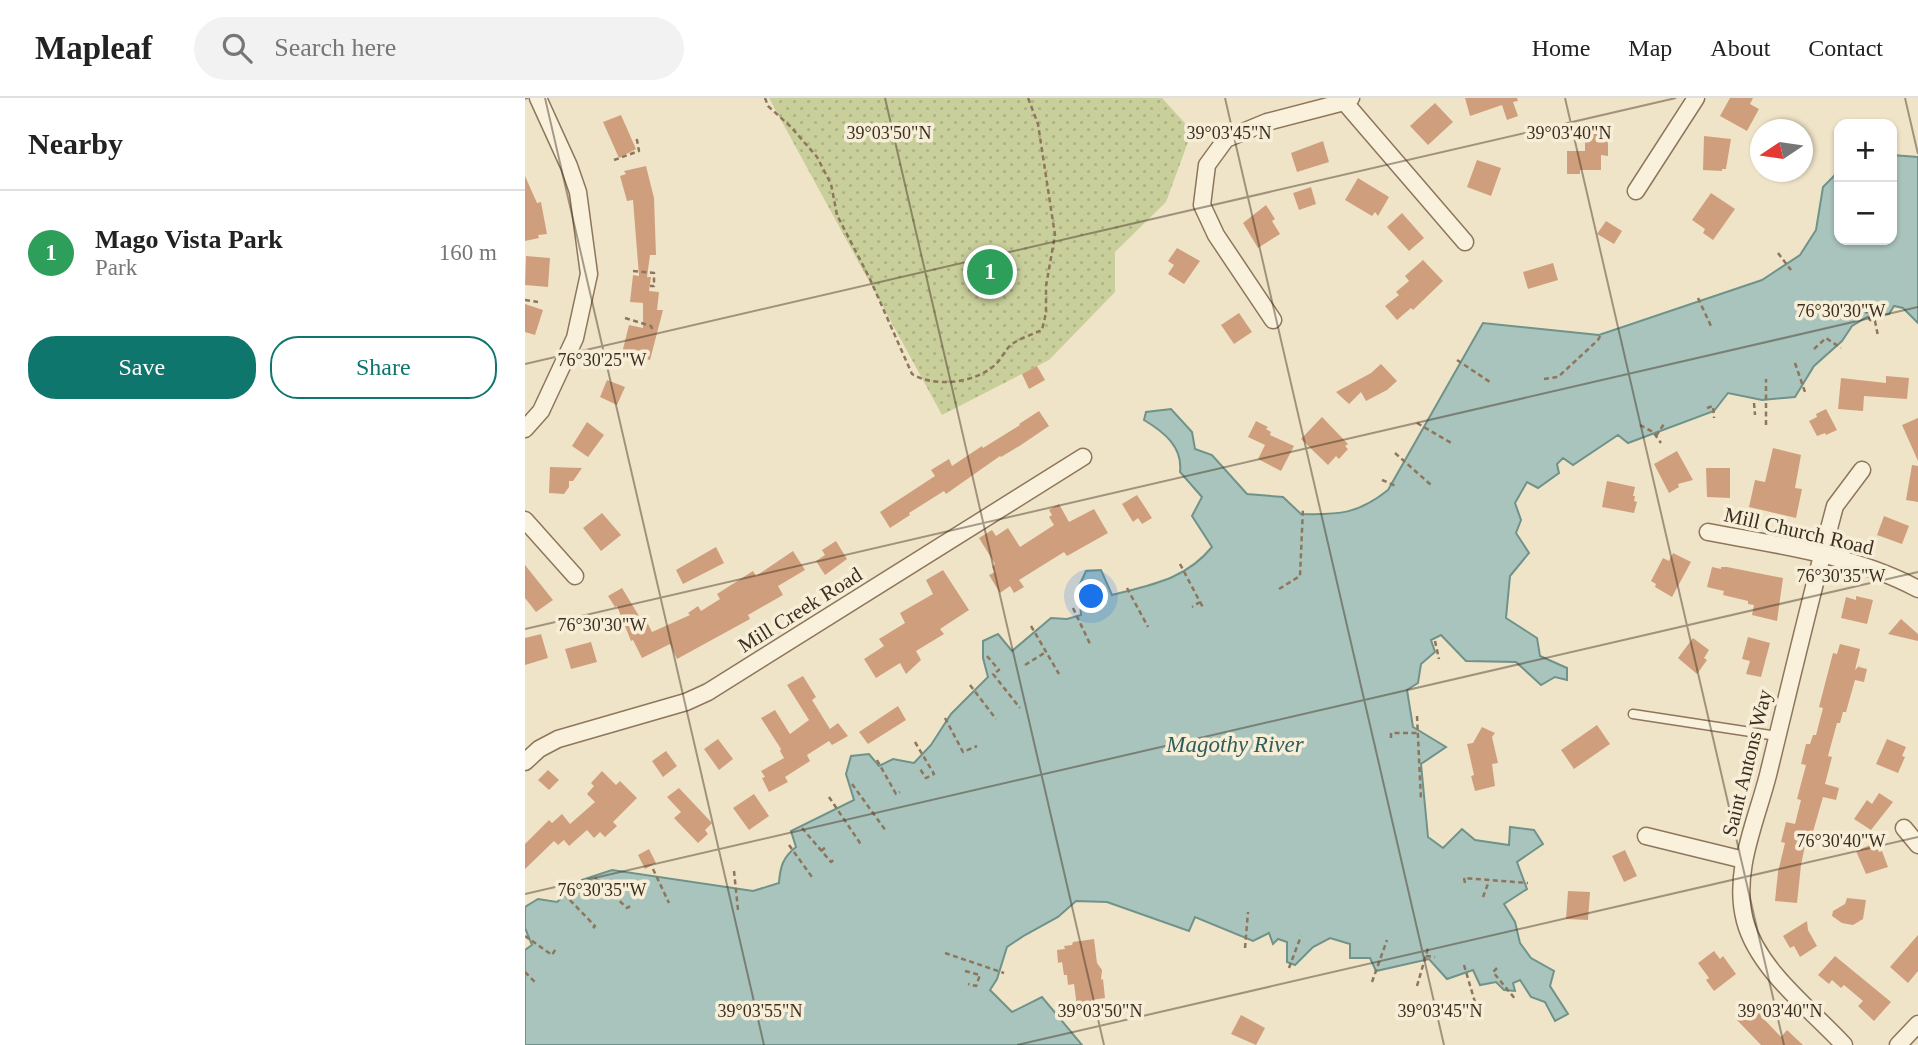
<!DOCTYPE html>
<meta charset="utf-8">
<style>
:root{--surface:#fff;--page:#f2f2f2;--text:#222;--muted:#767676;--line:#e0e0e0;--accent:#0f766e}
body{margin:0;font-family:"Times New Roman",serif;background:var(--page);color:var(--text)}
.controls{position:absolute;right:21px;top:21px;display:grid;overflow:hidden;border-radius:14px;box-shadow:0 2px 5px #0004}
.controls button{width:63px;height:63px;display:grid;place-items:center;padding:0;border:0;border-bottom:2px solid var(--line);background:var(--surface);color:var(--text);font:35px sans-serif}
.compass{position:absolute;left:1225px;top:21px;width:63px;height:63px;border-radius:50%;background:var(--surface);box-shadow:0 2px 5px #0004;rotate:257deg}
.you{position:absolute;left:567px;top:499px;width:24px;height:24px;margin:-18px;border:5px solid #fff;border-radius:50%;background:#1a73e8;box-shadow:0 0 0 10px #1a73e833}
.badge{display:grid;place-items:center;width:46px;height:46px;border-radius:50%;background:var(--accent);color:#fff;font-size:23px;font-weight:700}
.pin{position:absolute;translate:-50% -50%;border:4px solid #fff;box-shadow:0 2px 7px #0006}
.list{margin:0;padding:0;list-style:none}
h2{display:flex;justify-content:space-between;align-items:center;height:91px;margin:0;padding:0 28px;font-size:30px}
h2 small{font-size:23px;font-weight:400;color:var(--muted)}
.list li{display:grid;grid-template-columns:46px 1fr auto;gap:21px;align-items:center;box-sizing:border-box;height:126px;padding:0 28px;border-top:2px solid var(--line)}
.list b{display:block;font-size:26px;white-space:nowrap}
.list p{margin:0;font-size:23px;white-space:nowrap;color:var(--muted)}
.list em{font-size:23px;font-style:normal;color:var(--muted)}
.actions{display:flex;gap:14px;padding:21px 28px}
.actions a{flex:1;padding:16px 0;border:2px solid var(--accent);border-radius:28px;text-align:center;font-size:24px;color:var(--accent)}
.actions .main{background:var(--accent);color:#fff}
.icon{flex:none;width:38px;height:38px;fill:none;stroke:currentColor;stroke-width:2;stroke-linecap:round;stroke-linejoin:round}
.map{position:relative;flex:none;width:1393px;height:947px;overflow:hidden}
header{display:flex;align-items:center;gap:42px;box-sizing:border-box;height:98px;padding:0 35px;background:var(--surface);border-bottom:2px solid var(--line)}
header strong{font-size:33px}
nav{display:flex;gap:38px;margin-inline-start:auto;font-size:24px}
.search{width:490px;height:63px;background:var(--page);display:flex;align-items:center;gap:18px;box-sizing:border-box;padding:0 24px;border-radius:38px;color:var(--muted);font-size:26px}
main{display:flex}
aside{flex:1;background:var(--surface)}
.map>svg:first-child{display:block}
.park{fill:url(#park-dots)}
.water{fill:#a9c4bc;stroke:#6f938a;stroke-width:2}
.building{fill:#cf9f7d}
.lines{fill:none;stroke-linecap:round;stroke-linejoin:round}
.service-casing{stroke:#8d765c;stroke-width:11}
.minor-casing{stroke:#8d765c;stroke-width:19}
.path{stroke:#8d765c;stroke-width:2.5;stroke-dasharray:5 3.5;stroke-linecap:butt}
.service{stroke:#faf1dc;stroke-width:8}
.minor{stroke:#faf1dc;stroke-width:16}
.ticks{fill:none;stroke:#3d2e20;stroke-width:2;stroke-opacity:0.45}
.labels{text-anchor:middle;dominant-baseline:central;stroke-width:7;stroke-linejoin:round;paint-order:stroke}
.street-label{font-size:21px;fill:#3d2e20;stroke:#f7eed8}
.water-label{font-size:23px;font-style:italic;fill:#2f5d5a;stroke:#f7eed8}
.ticks-label{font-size:18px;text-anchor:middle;fill:#3d2e20;stroke:#f7eed8;stroke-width:7;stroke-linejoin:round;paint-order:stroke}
</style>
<header>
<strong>Mapleaf</strong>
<div class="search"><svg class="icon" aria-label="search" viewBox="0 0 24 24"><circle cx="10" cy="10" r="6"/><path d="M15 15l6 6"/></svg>Search here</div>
<nav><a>Home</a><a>Map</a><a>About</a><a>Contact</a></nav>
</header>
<main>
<aside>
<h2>Nearby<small></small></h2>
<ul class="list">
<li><span class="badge" style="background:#2e9e5b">1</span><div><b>Mago Vista Park</b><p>Park</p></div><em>160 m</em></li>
</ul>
<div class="actions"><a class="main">Save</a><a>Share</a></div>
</aside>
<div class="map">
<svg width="1393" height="947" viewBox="0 0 1393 947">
<defs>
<pattern id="park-dots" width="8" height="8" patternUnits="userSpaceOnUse" patternTransform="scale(1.75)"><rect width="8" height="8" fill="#c9cf9b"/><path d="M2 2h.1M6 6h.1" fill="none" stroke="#aeb285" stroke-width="1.8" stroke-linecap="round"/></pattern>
</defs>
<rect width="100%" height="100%" fill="#f0e4c8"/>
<polygon class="park" points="244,0 637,0 667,33 641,104 590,154 590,194 524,262 417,317"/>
<path class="water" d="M1367,57L1393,59V225L1378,210L1369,208L1364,216L1342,219L1327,228L1317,243L1289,268L1270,299L1237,302L1203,295L1189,313L1103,345L1093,337L1048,367L1038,360L1032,366L1034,375L1013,390L1002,384L990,405L996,422L991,435L1004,455L985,478L981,520L1012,540L1015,558L1042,570V582L1030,579L1016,587L991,564L941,563L916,537L906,542L910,554L896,566L893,585L882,592L888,629L921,649L896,666L903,739L918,750L937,731L950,742L984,747L985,729L1009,732L1018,746L992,764L1002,791L979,806L990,824L995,845L1006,860L1029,873L1025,888L1043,916L1030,923L1020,904L1006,899L995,882L988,885L990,893L979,892L971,884L955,887L948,872L922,881L904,861L851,873L845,860H825V846L805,840L788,849L770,867L762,864V844L753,841L748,846L744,835L728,843L670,819L664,833L582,804L551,803L533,819L500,837L482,849L472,881L465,892L487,914L517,899L557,947H0V852L7,847L0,830V809L13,801L32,804L57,782L87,772L228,793L254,785C255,769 258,759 271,749L266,733L329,702L321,676L326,658L344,656L354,668L368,661L389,665L406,647L426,616L463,579L458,560V543L473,536L487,553L526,520L542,521L556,517L554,488L561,473L576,472L587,497C625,487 660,482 687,449L667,418L677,399L655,374C658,349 639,334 619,322L621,314L646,311L667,334L670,351L687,357L722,396L758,399L776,416C814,417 833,416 863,392L958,225L1074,237L1237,182L1275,157L1291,132L1298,89L1314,73V142H1367Z"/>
<g class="building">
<polygon points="940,0 992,0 993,3 988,4 993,18 982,22 977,7 945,18"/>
<polygon points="1205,0 1228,0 1225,6 1234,11 1222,33 1195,18"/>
<polygon points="910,5 928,24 903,47 885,28"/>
<polygon points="96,17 111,51 94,60 78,24"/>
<polygon points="1060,36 1083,36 1083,58 1076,57 1076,72 1055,72 1055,76 1042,76 1042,53 1060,53"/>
<polygon points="1179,38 1206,41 1201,71 1197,71 1197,73 1178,72"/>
<polygon points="798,43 804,64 772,74 766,55"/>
<polygon points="952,62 976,70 966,98 942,89"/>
<polygon points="121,68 129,100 131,157 125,157 122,179 126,179 124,193 134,194 132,212 138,212 125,262 97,255 104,227 118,230 118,205 105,204 108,177 114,178 108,102 102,103 95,78 101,76 99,73"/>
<polygon points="0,78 12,105 16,104 22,136 13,137 14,140 0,143"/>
<polygon points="833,80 864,99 853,118 850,114 847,118 820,102"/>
<polygon points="786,89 791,106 774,112 768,95"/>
<polygon points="1186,95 1210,111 1188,142 1178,135 1180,131 1167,122"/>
<polygon points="741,107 750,121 747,123 755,136 733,150 718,125"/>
<polygon points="877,115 899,140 884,153 862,129"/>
<polygon points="1081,123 1097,133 1089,146 1072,136"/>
<polygon points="652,150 675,163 659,186 643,176 649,167 643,163"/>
<polygon points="1,158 25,160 23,189 0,187"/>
<polygon points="898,162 918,183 888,212 886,210 872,222 860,208 874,197 871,194 884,183 880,178"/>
<polygon points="1028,165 1033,182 1003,191 998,174"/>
<polygon points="0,206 18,212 10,237 0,234"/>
<polygon points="714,215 727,234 709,246 696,227"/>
<polygon points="856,266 872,283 862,292 841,303 836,294 824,306 811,294 846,275"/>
<polygon points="512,268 520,282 504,291 497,276"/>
<polygon points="1361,278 1384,280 1382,301 1339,298 1338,313 1313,311 1316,280 1361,285"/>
<polygon points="82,282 100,289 92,307 75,299"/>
<polygon points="1301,311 1312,332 1301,337 1300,335 1292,338 1284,323 1292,319 1291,316"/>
<polygon points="514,313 524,328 496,347 476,359 475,358 421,396 419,393 384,415 385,417 365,430 355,414 410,378 406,372 424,361 427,368 457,348 458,350 495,327 494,326"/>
<polygon points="797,319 823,346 820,348 823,351 814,361 811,358 803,367 776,341"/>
<polygon points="1393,320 1393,363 1377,327"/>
<polygon points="731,323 743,329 741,331 746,334 745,337 769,348 756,373 733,361 740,347 723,339"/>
<polygon points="62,324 79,337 63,359 47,348"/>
<polygon points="1248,350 1276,357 1270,390 1277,391 1271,420 1224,409 1230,382 1240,384"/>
<polygon points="1152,353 1168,382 1153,386 1154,389 1144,395 1129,366"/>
<polygon points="1387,367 1393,368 1393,404 1381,402"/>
<polygon points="25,369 57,370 48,383 44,383 44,389 39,396 24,395"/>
<polygon points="1181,370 1205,370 1205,400 1182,399"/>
<polygon points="1082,383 1110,389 1108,398 1110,398 1109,403 1112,404 1109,415 1077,409"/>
<polygon points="612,397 627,420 617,426 613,420 608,424 597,406"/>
<polygon points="534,406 544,424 569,411 583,435 542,458 539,454 494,482 499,489 489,495 485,488 475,495 464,477 470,474 467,469 470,466 454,440 467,432 471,438 483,430 495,449 529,427 524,419 527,417 524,412"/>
<polygon points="77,415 96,437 76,453 58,430"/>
<polygon points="1359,418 1384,428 1377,446 1352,437"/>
<polygon points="311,443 322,461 300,477 291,463 300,457 297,452"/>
<polygon points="191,449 199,465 158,486 151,472"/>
<polygon points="268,453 280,472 253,488 258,497 223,517 225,521 152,561 145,546 117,560 108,542 106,543 92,508 90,509 83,498 97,490 114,518 118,516 127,534 165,517 163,515 173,508 176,513 195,501 192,496 228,473 231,478"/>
<polygon points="1148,455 1166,464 1147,499 1130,489 1131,486 1126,483 1138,460 1144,463"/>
<polygon points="0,467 28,502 11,514 0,500"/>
<polygon points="1187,469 1196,471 1196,469 1202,469 1258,480 1252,523 1227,517 1229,507 1223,506 1223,503 1198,497 1199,493 1182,489"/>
<polygon points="418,472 444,512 415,531 419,536 391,553 396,562 381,576 375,565 351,580 339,561 359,548 354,541 380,525 375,515 408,496 401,482"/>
<polygon points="1331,498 1348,502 1342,526 1316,520 1321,499 1331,502"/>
<polygon points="1376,521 1393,536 1393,543 1363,536"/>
<polygon points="16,536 23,560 0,567 0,540"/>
<polygon points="1223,539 1245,545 1236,579 1221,576 1225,563 1217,561"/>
<polygon points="1168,540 1184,552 1179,560 1182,562 1172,576 1153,560"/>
<polygon points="66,544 72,564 46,571 40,551"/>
<polygon points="1315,546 1335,551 1330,572 1335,567 1334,569 1342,571 1339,584 1330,582 1321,614 1318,614 1315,625 1312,625 1303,658 1307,659 1300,686 1314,690 1311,702 1298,699 1285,744 1281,743 1276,767 1272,805 1250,803 1253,774 1260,745 1256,744 1261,724 1270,726 1276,702 1272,701 1281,667 1276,666 1281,646 1285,646 1288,637 1291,637 1298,610 1294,609 1308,555 1312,556"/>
<polygon points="278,578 291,599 287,602 305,631 313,625 323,638 307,647 304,643 282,657 285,663 260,679 263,684 244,694 237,680 240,679 236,673 259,660 255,653 256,651 236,620 250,612 265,636 284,622 262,587"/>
<polygon points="373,608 381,622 343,646 334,634"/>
<polygon points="1072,627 1085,646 1049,671 1036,652"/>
<polygon points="957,629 970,635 967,639 973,665 967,666 970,688 950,693 946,678 949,677 942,646 948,645"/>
<polygon points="193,641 208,661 194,672 179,651"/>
<polygon points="1362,641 1381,649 1377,658 1380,659 1373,675 1351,666"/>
<polygon points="141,653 152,668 138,679 127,663"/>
<polygon points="23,672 34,682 24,692 13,682"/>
<polygon points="77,673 91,687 95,683 112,700 88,724 92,728 80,739 75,734 69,740 62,732 44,748 39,742 33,747 29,743 0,771 0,746 24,722 27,725 37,716 45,726 70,704 62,696 69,688 66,685"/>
<polygon points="154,690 187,725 180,732 183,736 173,745 149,720 156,714 142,699"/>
<polygon points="1354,695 1368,704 1346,732 1329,721 1342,702 1347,706"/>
<polygon points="229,696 244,718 224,732 208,710"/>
<polygon points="1350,745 1354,754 1357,753 1363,769 1341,776 1331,753"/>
<polygon points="124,751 131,765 120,771 113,757"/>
<polygon points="1100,752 1112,778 1099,784 1087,758"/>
<polygon points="1043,793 1065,794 1063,822 1041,821"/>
<polygon points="1322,800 1341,802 1338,821 1328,827 1317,825 1307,818 1308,813 1320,806"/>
<polygon points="1282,823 1283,832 1292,848 1275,859 1269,848 1265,850 1258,838"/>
<polygon points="1393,837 1393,873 1383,885 1365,869"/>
<polygon points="569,841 572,865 577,872 576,882 578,881 580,900 566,902 567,907 552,909 549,886 543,887 542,877 539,877 537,864 533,865 532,852 540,851 539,848 547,847 548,844"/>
<polygon points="1189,853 1195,861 1198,858 1211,876 1189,893 1181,882 1184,880 1173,865"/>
<polygon points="1310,858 1366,904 1349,923 1333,908 1338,903 1319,887 1316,890 1307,882 1304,886 1293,877"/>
<polygon points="1229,905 1240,917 1237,919 1256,939 1262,932 1278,947 1236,947 1211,921"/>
<polygon points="716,917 740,930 731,947 706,936"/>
</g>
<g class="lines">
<g class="service-casing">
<polyline id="service" points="1108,616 1252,638"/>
</g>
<g class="minor-casing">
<g id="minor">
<polyline points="816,0 940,144"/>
<polyline points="1111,93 1171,0"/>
<polyline points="748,222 691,137 677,107 682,67 701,41 742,24 819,4 826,0"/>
<polyline points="0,331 16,313 50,240 64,176 53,94 44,68 13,0"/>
<polyline points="0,422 50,478"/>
<path d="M1183,434C1253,447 1330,457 1393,491"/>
<polyline points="0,664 14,651 33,641 161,604 183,594 558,359"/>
<polyline points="1379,730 1393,747"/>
<polyline points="1121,738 1219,762"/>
<path d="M1319,947C1286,911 1233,872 1220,823C1207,774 1231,724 1243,677C1265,587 1286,497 1310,408L1337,372"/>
<polyline points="1373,947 1393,926"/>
</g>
</g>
<g class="path">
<path d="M240,0L243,8L266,29L292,59L306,86L312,117L345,181L387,276C410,290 450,285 470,267C477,261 480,251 487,246C496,240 508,236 517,232L521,215V188L530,137L513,26L503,0"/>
<polyline points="89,62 114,53 112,42 109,45"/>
<polyline points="1253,155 1266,172"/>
<polyline points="108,173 129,175 129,188 125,188"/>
<polyline points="1173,200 1186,228"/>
<polyline points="0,202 13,204"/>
<polyline points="1340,211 1345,222 1350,223 1353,238"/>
<polyline points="100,220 126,228 128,233"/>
<polyline points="1289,251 1301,240 1316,250"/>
<polyline points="932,262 965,284"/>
<polyline points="1270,265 1280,294"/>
<polyline points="1019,281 1033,279 1073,242 1077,235"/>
<polyline points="1229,305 1230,317"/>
<polyline points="1182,310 1188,308 1189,320"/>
<polyline points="892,325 928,346"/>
<polyline points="1115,327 1128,334 1136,345"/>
<polyline points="1241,327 1241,281"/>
<polyline points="1131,338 1139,326"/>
<polyline points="870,355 906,387"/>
<polyline points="857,382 871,388"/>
<polyline points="655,466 675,504 667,509"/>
<polyline points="602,490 623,529"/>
<polyline points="754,491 775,478 778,410"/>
<polyline points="675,504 679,511"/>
<polyline points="548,510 566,548"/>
<polyline points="506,528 534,576"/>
<polyline points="910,543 914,561"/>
<polyline points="462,558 474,572 468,576 495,610"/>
<polyline points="500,567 521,554"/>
<polyline points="445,587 471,621"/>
<polyline points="892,618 896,702"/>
<polyline points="420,620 438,654 452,648"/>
<polyline points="866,640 866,635 895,635"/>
<polyline points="390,644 409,676 401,680 395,671"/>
<polyline points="352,662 371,696 375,694"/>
<polyline points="327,686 361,733"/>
<polyline points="304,699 337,748"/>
<polyline points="277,730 306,764 310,761"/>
<polyline points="264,747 287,779"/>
<polyline points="296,753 302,748"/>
<polyline points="128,771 144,805"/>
<polyline points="209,773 213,812"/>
<polyline points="70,780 102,810 107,807"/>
<polyline points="940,785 939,780 1003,785"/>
<polyline points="39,796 70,828 66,832"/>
<polyline points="958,799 964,783"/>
<polyline points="0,838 27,857 32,849"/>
<polyline points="720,850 723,814"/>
<polyline points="420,855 479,875"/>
<polyline points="901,858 910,859"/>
<polyline points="939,867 952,911"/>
<polyline points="764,870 776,838"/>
<polyline points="972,870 968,874 991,902"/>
<polyline points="440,873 455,877 451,888 443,886"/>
<polyline points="0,874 11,885"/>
<polyline points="847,884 862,842"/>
<polyline points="892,888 903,850"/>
</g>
<use href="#service" class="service"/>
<use href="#minor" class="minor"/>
</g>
<path class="ticks" d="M20,0L239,947M360,0L579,947M700,0L919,947M1040,0L1259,947M1380,0L1393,56M0,1L3,0M0,266L1151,0M0,531L1393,209M0,796L1393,474M492,947L1393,739"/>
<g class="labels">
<g class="street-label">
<text transform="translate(1274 433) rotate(13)">Mill Church Road</text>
<text transform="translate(275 512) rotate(-32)">Mill Creek Road</text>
<text transform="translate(1222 665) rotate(-76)">Saint Antons Way</text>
</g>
<g class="water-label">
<text x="710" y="646">Magothy River</text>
</g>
</g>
<g class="ticks-label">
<text x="364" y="41">39°03'50"N</text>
<text x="704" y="41">39°03'45"N</text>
<text x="1044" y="41">39°03'40"N</text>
<text x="1316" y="219">76°30'30"W</text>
<text x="77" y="268">76°30'25"W</text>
<text x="1316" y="484">76°30'35"W</text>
<text x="77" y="533">76°30'30"W</text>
<text x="1316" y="749">76°30'40"W</text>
<text x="77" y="798">76°30'35"W</text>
<text x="235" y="919">39°03'55"N</text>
<text x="575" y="919">39°03'50"N</text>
<text x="915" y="919">39°03'45"N</text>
<text x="1255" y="919">39°03'40"N</text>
</g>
</svg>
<div class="controls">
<button>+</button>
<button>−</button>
</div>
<svg class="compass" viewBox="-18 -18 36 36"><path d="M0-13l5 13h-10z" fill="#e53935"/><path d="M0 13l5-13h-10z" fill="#767676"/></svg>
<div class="you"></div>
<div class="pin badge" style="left:465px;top:174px;background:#2e9e5b">1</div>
</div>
</main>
